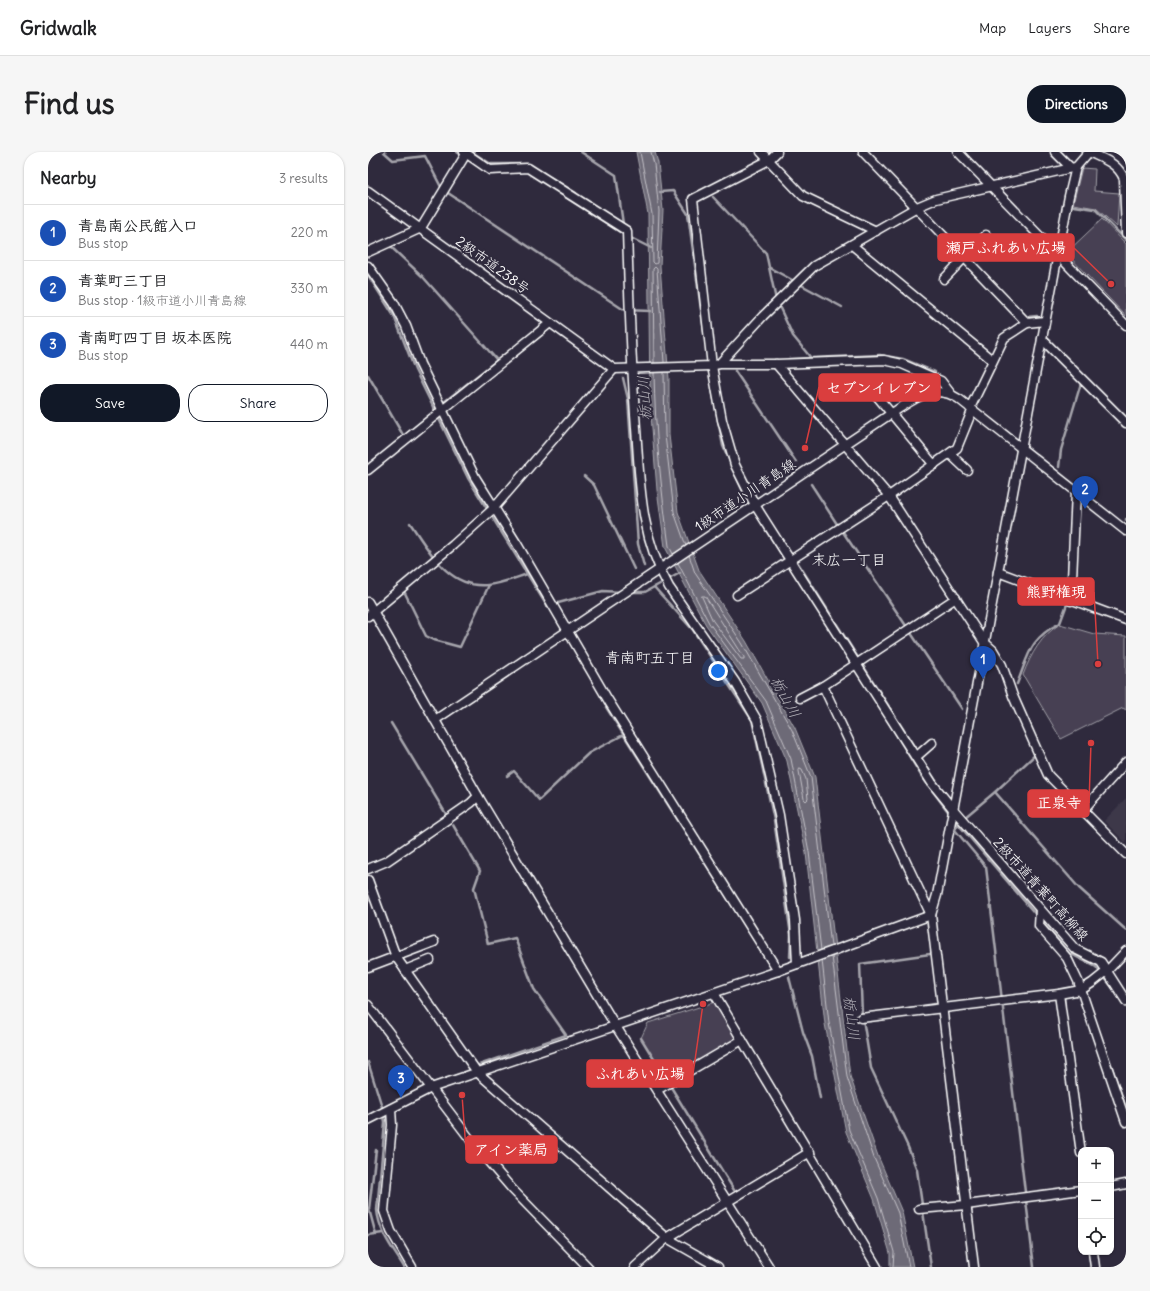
<!DOCTYPE html>
<meta charset="utf-8">
<style>
:root{--surface:#fff;--page:#f6f6f6;--text:#202124;--muted:#757577;--line:#e0e0e0;--accent:#111827}
body{margin:0;font-family:Delius,"Klee One",sans-serif;background:var(--page);color:var(--text)}
.controls{position:absolute;right:12px;bottom:12px;display:grid;overflow:hidden;border-radius:8px;box-shadow:0 1px 3px #0004}
.controls button{width:36px;height:36px;display:grid;place-items:center;padding:0;border:0;border-bottom:1px solid var(--line);background:var(--surface);color:var(--text);font:20px sans-serif}
.you{position:absolute;left:350px;top:519px;width:14px;height:14px;margin:-10px;border:3px solid #fff;border-radius:50%;background:#1a73e8;box-shadow:0 0 0 6px #1a73e833}
.badge{display:grid;place-items:center;width:26px;height:26px;border-radius:50%;background:var(--accent);color:#fff;font-size:13px;font-weight:700}
.pin{position:absolute;translate:-50% -33px;filter:drop-shadow(0 1px 2px #0008)}
.pin::after{content:'';position:absolute;top:21px;width:14px;height:12px;background:inherit;clip-path:polygon(0 0,100% 0,50% 100%)}
.list{margin:0;padding:0;list-style:none}
h2{display:flex;justify-content:space-between;align-items:center;height:52px;margin:0;padding:0 16px;font-size:17px}
h2 small{font-size:13px;font-weight:400;color:var(--muted)}
.list li{display:grid;grid-template-columns:26px 1fr auto;gap:12px;align-items:center;box-sizing:border-box;height:56px;padding:0 16px;border-top:1px solid var(--line)}
.list b{display:block;font-size:15px;white-space:nowrap}
.list p{margin:0;font-size:13px;white-space:nowrap;color:var(--muted)}
.list em{font-size:13px;font-style:normal;color:var(--muted)}
.actions{display:flex;gap:8px;padding:12px 16px}
.actions a{flex:1;padding:9px 0;border:1px solid var(--accent);border-radius:16px;text-align:center;font-size:14px;color:var(--accent)}
.actions .main{background:var(--accent);color:#fff}
.icon{flex:none;width:22px;height:22px;fill:none;stroke:currentColor;stroke-width:2;stroke-linecap:round;stroke-linejoin:round}
.map{position:relative;flex:none;width:758px;height:1115px;overflow:hidden;border-radius:16px}
header{display:flex;align-items:center;gap:24px;box-sizing:border-box;height:56px;padding:0 20px;background:var(--surface);border-bottom:1px solid var(--line)}
header strong{font-size:19px}
nav{display:flex;gap:22px;margin-inline-start:auto;font-size:14px}
.intro{display:flex;align-items:center;justify-content:space-between;box-sizing:border-box;height:96px;padding:0 24px}
h1{margin:0;font-size:28px}
.button{padding:10px 18px;border-radius:16px;background:var(--accent);color:#fff;font-size:14px;font-weight:700}
main{display:flex;gap:24px;padding:0 24px}
aside{flex:1;background:var(--surface);border-radius:16px;box-shadow:0 1px 3px #0004}
.map>svg:first-child{display:block}
.built{fill:#3c3749}
.green{fill:#464152;stroke:#a2a0a8}
.water{fill:#6d6a77;stroke:#a7a6ad}
.lines{fill:none;stroke-linecap:round;stroke-linejoin:round}
.shore{stroke:#c5c3c9;stroke-width:1}
.stream{stroke:#a7a6ad;stroke-width:2.5}
.minor-casing{stroke:#fff;stroke-width:11}
.minor{stroke:#2f2a3d;stroke-width:8}
.labels{text-anchor:middle;dominant-baseline:central;stroke-width:4;stroke-linejoin:round;paint-order:stroke}
.street-label{font-size:14px;fill:#fff;stroke:#2f2a3d}
.water-label{font-size:15px;font-style:italic;fill:#b6b4bb;stroke:#2f2a3d}
.neighbourhood-label{font-size:15px;fill:#fff;stroke:#2f2a3d}
.leader{fill:none;stroke:#da3e3e;stroke-width:1.5}
.callout-dot{fill:#da3e3e;stroke:#2f2a3d;stroke-width:1.5}
.callout{fill:#da3e3e;stroke:#da3e3e;stroke-width:1.5}
.callout-label{font-size:15px;text-anchor:middle;font-weight:bold;fill:#fff}
</style>
<header>
<strong>Gridwalk</strong>
<nav><a>Map</a><a>Layers</a><a>Share</a></nav>
</header>
<div class="intro"><h1>Find us</h1><a class="button">Directions</a></div>
<main>
<aside>
<h2>Nearby<small>3 results</small></h2>
<ul class="list">
<li><span class="badge" style="background:#1a4fb4">1</span><div><b>青島南公民館入口</b><p>Bus stop</p></div><em>220 m</em></li>
<li><span class="badge" style="background:#1a4fb4">2</span><div><b>青葉町三丁目</b><p>Bus stop · 1級市道小川青島線</p></div><em>330 m</em></li>
<li><span class="badge" style="background:#1a4fb4">3</span><div><b>青南町四丁目 坂本医院</b><p>Bus stop</p></div><em>440 m</em></li>
</ul>
<div class="actions"><a class="main">Save</a><a>Share</a></div>
</aside>
<div class="map">
<svg width="758" height="1115" viewBox="0 0 758 1115">
<rect width="100%" height="100%" fill="#2f2a3d"/>
<filter id="ink" filterUnits="userSpaceOnUse"><feTurbulence type="fractalNoise" baseFrequency=".025" numOctaves="2"/><feDisplacementMap in="SourceGraphic" scale="8" xChannelSelector="R" yChannelSelector="G"/><feConvolveMatrix kernelMatrix="1 2 1 2 8 2 1 2 1" color-interpolation-filters="sRGB"/></filter>
<g filter="url(#ink)">
<polygon class="built" points="758,646 758,691 736,669"/>
<g class="green">
<polygon points="714,16 727,17 726,39 751,41 749,75 728,56 705,52"/>
<polygon points="734,67 758,92 758,164 698,101"/>
<path d="M692,472L726,482L758,484V558L755,556L693,587L655,523C663,502 673,484 692,472Z"/>
<polygon points="347,850 370,889 300,930 273,886 280,871"/>
</g>
<polygon class="water" points="268,0 287,0 290,11 295,58 292,114 301,227 301,283 310,360 331,418 378,489 427,576 447,625 482,924 510,1004 534,1060 545,1115 522,1115 522,1101 506,1047 478,980 457,872 438,701 419,609 394,551 338,473 297,395 289,338 282,251 280,62"/>
<g class="lines">
<g class="shore">
<polyline points="272,0 284,62 285,110 287,112 289,111 291,59 286,12 283,0"/>
<polyline points="286,211 285,117 287,115 289,117 296,210"/>
<polyline points="296,220 297,283 306,360 318,394"/>
<path d="M286,221C287,279 293,336 301,394L305,402"/>
<polyline points="321,403 327,421 374,491 424,578 443,625 463,794"/>
<polyline points="310,411 341,471 398,549 423,607 441,700 453,798"/>
<polygon points="334,444 337,444 376,505 376,507 373,507 345,469"/>
<polygon points="432,617 434,618 438,627 440,647 438,649 436,647 431,619"/>
<polyline points="464,804 479,925 506,1006 530,1061 541,1115"/>
<polyline points="454,808 461,871 481,978 510,1046 526,1100 525,1115"/>
</g>
<g class="stream">
<polyline points="16,0 25,8 57,4 74,37 256,158 283,159"/>
<polyline points="89,0 95,4"/>
<polyline points="104,0 123,12 158,12"/>
<polyline points="213,0 248,23 255,72"/>
<polyline points="182,25 208,41 207,43"/>
<polyline points="292,40 305,39 320,62 337,187"/>
<polyline points="191,41 255,82 283,96"/>
<polyline points="542,43 562,64"/>
<polyline points="345,45 398,101 408,148"/>
<polyline points="706,54 727,57 758,88"/>
<polyline points="23,95 55,125 128,207 128,209 76,250 65,255"/>
<polyline points="608,112 659,165 669,164"/>
<polyline points="402,116 474,155"/>
<polyline points="0,123 26,164 47,218 100,326 179,454 235,439 253,440"/>
<polyline points="410,152 425,184 443,206"/>
<polyline points="421,207 512,203 535,207 567,220"/>
<polyline points="367,219 428,310"/>
<polyline points="0,223 35,283"/>
<polyline points="255,226 260,247 270,392 276,414"/>
<polyline points="714,232 758,275"/>
<polyline points="344,237 355,294 363,312"/>
<polyline points="691,315 693,298 713,231"/>
<polyline points="366,320 378,346 418,409"/>
<polyline points="216,324 226,333 266,417"/>
<polyline points="443,332 469,372"/>
<polyline points="758,368 758,367"/>
<path d="M42,371C61,399 81,437 120,433C133,432 147,426 159,422"/>
<polyline points="475,380 594,557"/>
<polyline points="430,411 570,632"/>
<polyline points="286,435 325,478 384,568 406,668 423,783 422,805"/>
<polyline points="262,440 277,440 312,421"/>
<polyline points="17,455 36,439 58,484 66,488 92,495 121,433"/>
<path d="M649,532C661,502 661,487 692,471L699,452L701,403"/>
<polyline points="507,548 554,625 582,662"/>
<polyline points="238,555 401,812"/>
<polyline points="23,571 78,662"/>
<polyline points="139,624 146,619 171,648 221,601 255,583"/>
<polyline points="627,640 711,736 758,778"/>
<polyline points="585,666 669,764"/>
<polyline points="596,666 627,640 667,603"/>
<polyline points="590,671 587,678 618,715 666,1115"/>
<polyline points="85,673 112,719 106,736 120,792 147,786 166,837 198,883 111,913"/>
<polyline points="674,769 702,802 710,820"/>
<polyline points="703,802 728,815 747,839"/>
<polyline points="421,825 435,880 444,904 452,946"/>
<polyline points="696,846 697,853"/>
<polyline points="55,850 98,911"/>
<polyline points="754,850 758,855"/>
<polyline points="528,858 567,852"/>
<polyline points="494,862 492,812 562,802"/>
<polyline points="495,867 503,916 540,995 549,1018 563,1115"/>
<polyline points="273,886 366,1038"/>
<polyline points="740,904 758,956"/>
<polyline points="0,910 15,958"/>
<path d="M16,962L17,971L9,1058C11,1080 25,1097 36,1115"/>
<polyline points="8,998 1,1057 8,1083"/>
<polyline points="238,1038 278,1073"/>
<polyline points="0,1083 15,1081"/>
</g>
<g class="minor-casing">
<g id="minor">
<path d="M96,0L122,18L160,16L259,79C261,145 263,210 268,276C272,332 272,384 301,435L367,530L389,568L411,663L427,768L429,812"/>
<polyline points="393,0 435,44 508,79"/>
<polyline points="409,0 401,8 325,47 344,214 354,268 367,313 387,353 564,631 585,657 707,797 733,810 758,849"/>
<polyline points="495,0 659,171"/>
<polyline points="590,0 758,173"/>
<polyline points="687,0 703,16"/>
<path d="M721,0C735,7 750,11 756,27L758,81"/>
<polyline points="0,39 246,217 344,214 351,212 408,212 516,208 534,212 573,229 583,242"/>
<polyline points="484,93 624,208"/>
<polyline points="0,100 53,76 98,2"/>
<polyline points="0,114 26,151 38,174 52,212 107,325 149,392 240,548 410,819"/>
<polyline points="576,127 618,83"/>
<polyline points="674,187 758,271"/>
<polyline points="351,212 395,164 446,114 549,55 568,47 708,15"/>
<polyline points="408,212 521,344 616,490 625,498 634,513 645,544 680,623 758,702"/>
<polyline points="503,237 566,313"/>
<polyline points="602,256 636,186 659,171 677,169"/>
<polyline points="582,302 599,318"/>
<polyline points="0,318 182,171"/>
<polyline points="630,420 758,468"/>
<polyline points="369,443 521,344 589,296 604,259"/>
<polyline points="703,449 708,340"/>
<polyline points="0,450 110,644 247,873 401,1115"/>
<polyline points="0,464 85,393 126,356 246,217"/>
<polyline points="455,534 563,763 606,1115"/>
<polyline points="432,546 455,534 588,446"/>
<path d="M67,568L524,261C547,247 565,230 591,247L758,379"/>
<polyline points="548,605 564,591"/>
<polyline points="715,658 758,610"/>
<polyline points="0,717 19,709 103,651 110,644"/>
<polyline points="0,728 28,805 109,920 299,1086 350,1115"/>
<polyline points="672,757 671,774 699,806 710,829 758,970"/>
<polyline points="563,763 569,743 701,44 708,15 721,0"/>
<polyline points="0,815 66,790"/>
<polyline points="37,818 62,808"/>
<polyline points="346,841 509,1115"/>
<polyline points="691,842 713,1001"/>
<polyline points="0,853 108,995 144,1037 220,1115"/>
<polyline points="493,866 691,842 713,838 724,831 739,819 758,799"/>
<polyline points="289,938 374,888"/>
<polyline points="23,957 24,973 16,1059 23,1079 44,1115"/>
<polyline points="0,968 63,936 410,819 563,763"/>
<polyline points="743,1035 758,1032"/>
<polyline points="551,1057 598,1053 713,1038"/>
<polyline points="725,1100 727,1115"/>
<polyline points="267,1115 299,1086 442,1000"/>
</g>
</g>
<use href="#minor" class="minor"/>
</g>
</g>
<g class="labels">
<g class="street-label">
<text transform="translate(125 113) rotate(36)">2級市道238号</text>
<text transform="translate(377 343) rotate(-34)">1級市道小川青島線</text>
<text transform="translate(673 737) rotate(48)">2級市道青葉町高柳線</text>
</g>
<g class="water-label">
<text transform="translate(276 246) rotate(-93)">栃山川</text>
<text transform="translate(418 545) rotate(61)">栃山川</text>
<text transform="translate(484 866) rotate(83)">栃山川</text>
</g>
<g class="neighbourhood-label">
<text x="481" y="407">末広一丁目</text>
<text x="282" y="505">青南町五丁目</text>
</g>
</g>
<path class="leader" d="M743 132L706 96M437 296L451 235M730 512L726 440M723 591L721 651M335 852L325 922M94 943L98 998"/>
<g class="callout-dot">
<circle cx="743" cy="132" r="4"/>
<circle cx="437" cy="296" r="4"/>
<circle cx="730" cy="512" r="4"/>
<circle cx="723" cy="591" r="4"/>
<circle cx="335" cy="852" r="4"/>
<circle cx="94" cy="943" r="4"/>
</g>
<g class="callout">
<rect x="570" y="82" width="136" height="27" rx="4"/>
<rect x="451" y="222" width="121" height="27" rx="4"/>
<rect x="650" y="426" width="76" height="27" rx="4"/>
<rect x="660" y="638" width="61" height="27" rx="4"/>
<rect x="219" y="908" width="106" height="27" rx="4"/>
<rect x="98" y="984" width="91" height="27" rx="4"/>
</g>
<g class="callout-label">
<text x="638" y="101">瀬戸ふれあい広場</text>
<text x="511" y="241">セブンイレブン</text>
<text x="688" y="445">熊野権現</text>
<text x="691" y="656">正泉寺</text>
<text x="272" y="927">ふれあい広場</text>
<text x="143" y="1003">アイン薬局</text>
</g>
</svg>
<div class="controls">
<button>+</button>
<button>−</button>
<button><svg class="icon" aria-label="locate" viewBox="0 0 24 24"><circle cx="12" cy="12" r="6"/><path d="M12 2v4M12 18v4M2 12h4M18 12h4"/></svg></button>
</div>
<div class="you"></div>
<div class="pin badge" style="left:615px;top:527px;background:#1a4fb4">1</div>
<div class="pin badge" style="left:717px;top:357px;background:#1a4fb4">2</div>
<div class="pin badge" style="left:33px;top:946px;background:#1a4fb4">3</div>
</div>
</main>
